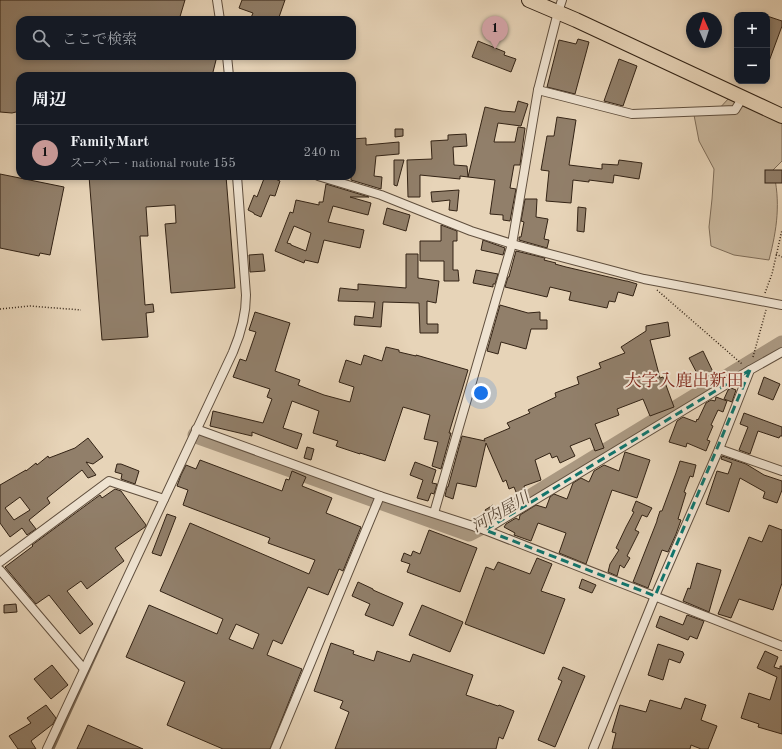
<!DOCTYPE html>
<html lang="ja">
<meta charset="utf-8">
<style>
:root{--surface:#171b24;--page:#242831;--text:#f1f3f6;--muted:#9ea1a6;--line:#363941;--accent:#c59692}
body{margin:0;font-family:"Old Standard TT","Noto Serif JP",serif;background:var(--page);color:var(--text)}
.controls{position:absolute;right:12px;top:12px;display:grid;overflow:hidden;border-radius:8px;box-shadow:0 2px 6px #0003}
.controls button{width:36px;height:36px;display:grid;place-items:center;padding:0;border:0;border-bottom:1px solid var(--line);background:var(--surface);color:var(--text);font:20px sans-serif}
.compass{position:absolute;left:686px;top:12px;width:36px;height:36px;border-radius:50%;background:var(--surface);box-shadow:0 2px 6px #0003;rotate:357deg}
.you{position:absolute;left:481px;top:393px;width:14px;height:14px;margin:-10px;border:3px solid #fff;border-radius:50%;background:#1a73e8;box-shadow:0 0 0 6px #1a73e833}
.badge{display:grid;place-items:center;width:26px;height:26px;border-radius:50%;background:var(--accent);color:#111;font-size:13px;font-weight:700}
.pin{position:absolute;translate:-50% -33px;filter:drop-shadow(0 1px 2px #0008)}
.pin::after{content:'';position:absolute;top:21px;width:14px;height:12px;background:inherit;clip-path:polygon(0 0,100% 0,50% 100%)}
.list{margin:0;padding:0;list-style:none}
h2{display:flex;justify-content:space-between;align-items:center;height:52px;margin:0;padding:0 16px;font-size:17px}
h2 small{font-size:13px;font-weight:400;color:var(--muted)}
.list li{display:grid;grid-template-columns:26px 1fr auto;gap:12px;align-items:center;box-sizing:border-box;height:56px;padding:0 16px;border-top:1px solid var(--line)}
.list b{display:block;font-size:15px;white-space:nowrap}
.list p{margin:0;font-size:13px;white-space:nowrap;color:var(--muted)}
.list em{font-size:13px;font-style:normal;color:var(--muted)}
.icon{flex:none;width:22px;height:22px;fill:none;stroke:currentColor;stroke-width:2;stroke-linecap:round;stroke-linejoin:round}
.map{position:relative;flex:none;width:782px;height:749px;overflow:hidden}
.search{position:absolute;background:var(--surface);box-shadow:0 2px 6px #0003;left:16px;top:16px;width:340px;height:44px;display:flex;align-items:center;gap:10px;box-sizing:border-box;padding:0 14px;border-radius:12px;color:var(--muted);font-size:15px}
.panel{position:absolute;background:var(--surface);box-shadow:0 2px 6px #0003;left:16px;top:72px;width:340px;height:108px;border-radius:12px}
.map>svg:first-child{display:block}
.green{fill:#c8b69c;stroke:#7e6c58}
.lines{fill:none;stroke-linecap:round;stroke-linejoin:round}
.stream{stroke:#7a6956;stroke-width:3}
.river{stroke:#aa9881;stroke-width:17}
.building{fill:#917f6a;stroke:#332315;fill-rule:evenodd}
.street-casing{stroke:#604f3e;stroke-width:10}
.highway-casing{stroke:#332315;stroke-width:16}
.path{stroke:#332315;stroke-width:1.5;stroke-dasharray:1 2;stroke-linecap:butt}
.street{stroke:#efe3d1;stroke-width:8}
.highway{stroke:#e7d4b8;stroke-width:14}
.marked{fill:none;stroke:#0f766e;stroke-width:3;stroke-dasharray:8 5;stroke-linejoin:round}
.labels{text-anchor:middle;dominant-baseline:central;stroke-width:4;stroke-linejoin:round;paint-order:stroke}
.water-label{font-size:16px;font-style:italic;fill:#574635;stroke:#efe3d1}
.quarter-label{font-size:17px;fill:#7a1f14;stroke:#efe3d1}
</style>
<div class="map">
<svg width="782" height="749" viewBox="0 0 782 749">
<rect width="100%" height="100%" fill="#e7d4b8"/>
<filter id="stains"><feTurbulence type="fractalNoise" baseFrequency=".005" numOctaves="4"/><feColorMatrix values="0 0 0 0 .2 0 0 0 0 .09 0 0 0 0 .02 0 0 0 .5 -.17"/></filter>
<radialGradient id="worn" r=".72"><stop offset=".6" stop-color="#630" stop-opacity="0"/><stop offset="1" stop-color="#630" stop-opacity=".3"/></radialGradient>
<path class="green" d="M730,97L782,122V161L773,170C781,202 777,229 769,260L734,255L711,246L709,227L712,199L714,169L699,141L694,115L716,112Z"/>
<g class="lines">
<polyline class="stream" points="53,749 116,611"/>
<polyline class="river" points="196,435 469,533 492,521 782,344"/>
</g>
<g class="building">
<polygon points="0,0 185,0 179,20 20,20 20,56 217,56 212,76 20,76 20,111 12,113 0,112"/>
<polygon points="242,0 285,0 278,20 250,20 253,13 239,8"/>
<polygon points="767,16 782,21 782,26 768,64"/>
<polygon points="578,39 589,42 575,94 547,87 559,40 576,44"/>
<polygon points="478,41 505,52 504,55 516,59 511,72 472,57"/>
<polygon points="619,59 637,66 623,106 604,101"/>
<polygon points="518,101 528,104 521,126 498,123 494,142 515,142 518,127 525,128 520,165 514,165 510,188 516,189 510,221 503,220 503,215 490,214 495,180 468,177 485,107 502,111 515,112"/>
<polygon points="557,117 576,120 569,165 602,169 602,164 618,165 619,160 642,163 639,179 614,175 613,183 589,180 589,182 573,180 571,203 546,201 549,171 541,170 547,136 554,136"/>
<polygon points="395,129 403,129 403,136 395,137"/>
<polygon points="466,134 467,146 453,147 454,165 467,166 468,177 460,176 460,179 420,175 420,197 408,197 407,160 432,159 431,141 448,140 448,135"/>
<polygon points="366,138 366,145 399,142 399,154 376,156 374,176 382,177 381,189 351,180 351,176 352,176 352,139"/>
<polygon points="394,160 404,160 397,186 394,185"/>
<rect x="765" y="170" width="17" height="13"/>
<polygon points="0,174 64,187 50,255 40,253 39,256 0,248"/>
<polygon points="89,176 226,176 235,288 171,293 165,224 176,223 175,205 146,207 148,236 140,236 145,305 153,304 154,312 146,313 148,337 102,340"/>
<polygon points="265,176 268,176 280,181 275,196 270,195 261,217 254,214 254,213 248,210 254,195 257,197"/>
<path d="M326,184L369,197H350L371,203L368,215L333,206L328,222L364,230L360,248L324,240L318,263L305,260L304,263L275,251L290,212L293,213L296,200L319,205V202H323ZM294,226L311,233L306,251L291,245V244L287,243Z"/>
<polygon points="459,190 457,211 449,210 450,200 432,202 431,192"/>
<polygon points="525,199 537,199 536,217 548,219 544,239 549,240 547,248 519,240 519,237 521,237 524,222 521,221"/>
<polygon points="578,207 586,208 584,232 577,231"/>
<polygon points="387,208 410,215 406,231 383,224"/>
<polygon points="441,225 457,231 457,241 453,241 453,270 458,270 459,281 444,281 444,261 420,261 420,241 441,241"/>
<polygon points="483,240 505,248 503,255 481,250"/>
<polygon points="516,251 545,258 544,260 556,263 555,264 566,267 626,281 627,281 637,284 633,296 618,292 615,302 609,301 607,308 569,300 571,292 550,287 547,297 505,287 508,277 509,277"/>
<polygon points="263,254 265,271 250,272 249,255"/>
<polygon points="406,254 418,254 418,278 439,281 436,303 427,301 427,324 438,324 438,333 420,333 419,303 383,302 381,327 354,325 355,316 373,318 375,302 338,301 340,288 358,290 358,284 406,288"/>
<polygon points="476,270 498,274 495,284 493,284 493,287 473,283"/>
<polygon points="500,305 528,313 540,312 540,320 547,320 547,329 531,329 526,349 501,342 498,354 487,351"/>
<polygon points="255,312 290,323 275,371 300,380 298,385 324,395 350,402 354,387 339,382 346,360 361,365 364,355 382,361 386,347 399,350 399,352 416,356 416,355 468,370 449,433 451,433 441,469 432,466 438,442 424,439 430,415 403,407 385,461 360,453 360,454 336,446 338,441 313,433 319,411 292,401 283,428 302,434 297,449 252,432 252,436 210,426 213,411 263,423 272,399 267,397 270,389 233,377 240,359 246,361 256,332 249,330"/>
<polygon points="668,322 670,336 650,340 660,378 663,377 674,407 650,416 643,399 617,409 619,415 595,424 604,448 595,451 590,438 570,446 575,456 560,463 557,456 552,458 550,453 535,460 541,480 524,486 528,498 525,500 526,494 518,497 514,487 509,489 506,480 503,482 486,443 476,487 457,483 453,499 445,496 447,487 448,487 462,436 485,441 484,439 510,428 507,423 530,413 528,410 556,397 555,393 579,384 577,377 601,368 599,363 625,353 621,347 646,331 646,326"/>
<polygon points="703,351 714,374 701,381 689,358"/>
<polygon points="764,377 780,384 773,400 758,394"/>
<polygon points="731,388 736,390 732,402 724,399 728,390"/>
<polygon points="716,397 727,401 723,412 718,410 711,425 713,426 707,440 710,441 706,451 687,443 686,447 669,442 677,421 683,417 696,422 697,419 698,420 706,403 711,400 715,401"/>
<polygon points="744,413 782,427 782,436 780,436 779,438 758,431 750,454 739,450 748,427 740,424"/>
<path d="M88,438L103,457L93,464L86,462L96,475L88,478L82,470L47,498L50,503L29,520L36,529L27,535L22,528L10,537L0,523V485L26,470V471L36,463L37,465L48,456L49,458L75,448ZM20,497L30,510L14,520L5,508Z"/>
<polygon points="307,447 314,449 311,460 304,458"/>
<polygon points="625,452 650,460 637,498 612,490 586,564 559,553 566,533 538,523 531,541 514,535 515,533 504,527 506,524 516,518 519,520 520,515 536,505 546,508 550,497 554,494 567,499 573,483 581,478 589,482 594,471 604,465 619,471"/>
<polygon points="722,456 746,464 764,475 782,481 782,490 777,503 763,498 765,492 740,478 729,512 706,504 717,471 728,474 732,463 721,459"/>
<path d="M200,460L282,491L286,479L289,480L292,471L306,477L302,486L332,498L326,513L361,527L343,571L339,569L328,595L308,587L282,644L273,640L267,655L302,669L270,749H223L167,725L185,682L126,657L149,605L217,634L223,619L160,591L190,523L309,574L315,560L268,543L270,538L183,505L188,490L177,486L181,475L186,465L196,469ZM236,624L259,634L253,649L229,639Z"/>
<polygon points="680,461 696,465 693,477 690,476 684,492 686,493 678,519 681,520 676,534 668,552 662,550 648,588 633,582 657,521 657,520 660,511 662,511 676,473"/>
<polygon points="415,462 436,470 432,483 437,484 434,494 431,493 428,501 417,498 423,480 410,475"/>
<polygon points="117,464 121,464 139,471 135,484 121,479 122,474 115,472"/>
<polygon points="115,489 121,491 146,525 145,527 115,548 124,561 87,589 81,581 67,591 93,624 80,634 49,595 36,604 5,567 33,546 32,545 100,495 102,498"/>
<polygon points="636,501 652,508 647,517 642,515 635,530 639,532 627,556 630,558 624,568 620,565 617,576 608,572 610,564 619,550 616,548 626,527 634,512 632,511"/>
<polygon points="493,505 498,513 490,518 485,510"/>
<polygon points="167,514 176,517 161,556 152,553"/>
<polygon points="769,525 782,530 782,583 773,610 739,599 731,618 718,614 749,537 762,542"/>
<polygon points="429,530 477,548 460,592 407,572 410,564 401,561 404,553 411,556 413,551 420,554"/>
<polygon points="537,558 552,564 541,591 565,599 544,654 465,624 486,567 494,570 498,562 530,574"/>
<polygon points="697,563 721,570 709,612 683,601 688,588 690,589"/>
<polygon points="582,579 596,585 592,593 579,588"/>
<polygon points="358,582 373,589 373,590 403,603 393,626 365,615 370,604 352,596"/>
<polygon points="16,604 17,612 4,613 4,605"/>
<polygon points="422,605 463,622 450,652 409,635"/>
<polygon points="687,615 704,621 697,639 690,636 688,640 656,627 660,616 683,625"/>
<polygon points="331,643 354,651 353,654 374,661 377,651 410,662 413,654 473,675 466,695 498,706 499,705 514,711 503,739 499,737 496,749 335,749 349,712 340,708 343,701 314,691"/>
<polygon points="658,644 683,652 683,653 684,654 680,663 669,659 663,680 648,675"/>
<polygon points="765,651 778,657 774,667 780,669 780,666 782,666 782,734 758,727 759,724 741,718 749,693 770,700 777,677 757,668"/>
<polygon points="52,665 68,685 51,699 34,679"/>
<polygon points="563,667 585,676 555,747 538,740 562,681 558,679"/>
<polygon points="685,698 706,705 701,720 717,726 708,749 701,749 691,745 690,749 612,749 616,733 612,732 620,705 646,712 650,700 681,709"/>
<polygon points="46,705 56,718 53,724 31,741 36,749 18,749 9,736 31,723 27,718"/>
<polygon points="88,725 143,749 77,749"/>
</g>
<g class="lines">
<g class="street-casing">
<g id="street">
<polyline points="217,0 220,20"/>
<polyline points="227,56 229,76"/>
<polyline points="538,90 632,114 735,110 743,97"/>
<polyline points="318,176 381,195 471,231 512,244 644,279 782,305"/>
<polyline points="196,429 380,496 485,530 782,646"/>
<polyline points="719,449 782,471"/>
<polyline points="434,513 512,244 538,90 558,12 562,0"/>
<polyline points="485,530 750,370"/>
<polyline points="0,562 109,481 164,499"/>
<polyline points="0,570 84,669"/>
<path d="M47,749L233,352C241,333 246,316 246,295L237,176"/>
<polyline points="275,749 380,496"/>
<polyline points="593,749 655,596 719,449 750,370 782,352"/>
</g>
</g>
<g class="highway-casing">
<polyline id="highway" points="529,0 576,20 782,116"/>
</g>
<g class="path">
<polyline points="776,254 782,257"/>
<polyline points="657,290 742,364"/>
<polyline points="765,293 772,274 782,230"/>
<polyline points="0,309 30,306 81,310"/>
<polyline points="753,357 766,310"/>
</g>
<use href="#street" class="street"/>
<use href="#highway" class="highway"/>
</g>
<path class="marked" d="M750,370L655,596L485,530Z"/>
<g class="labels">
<g class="water-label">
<text transform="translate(501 513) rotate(-30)">河内屋川</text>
</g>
<g class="quarter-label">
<text x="684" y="381">大字入鹿出新田</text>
</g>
</g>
<rect width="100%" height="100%" filter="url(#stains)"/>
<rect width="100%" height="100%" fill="url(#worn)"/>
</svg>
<div class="controls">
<button>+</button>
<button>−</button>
</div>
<svg class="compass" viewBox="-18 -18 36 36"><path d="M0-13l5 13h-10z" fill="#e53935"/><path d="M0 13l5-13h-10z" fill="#9ea1a6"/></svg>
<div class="you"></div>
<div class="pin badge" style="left:495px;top:49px">1</div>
<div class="search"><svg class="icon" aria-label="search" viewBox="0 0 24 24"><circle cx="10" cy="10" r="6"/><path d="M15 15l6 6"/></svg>ここで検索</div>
<section class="panel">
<h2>周辺<small></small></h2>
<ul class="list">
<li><span class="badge">1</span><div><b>FamilyMart</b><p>スーパー · national route 155</p></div><em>240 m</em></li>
</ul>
</section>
</div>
